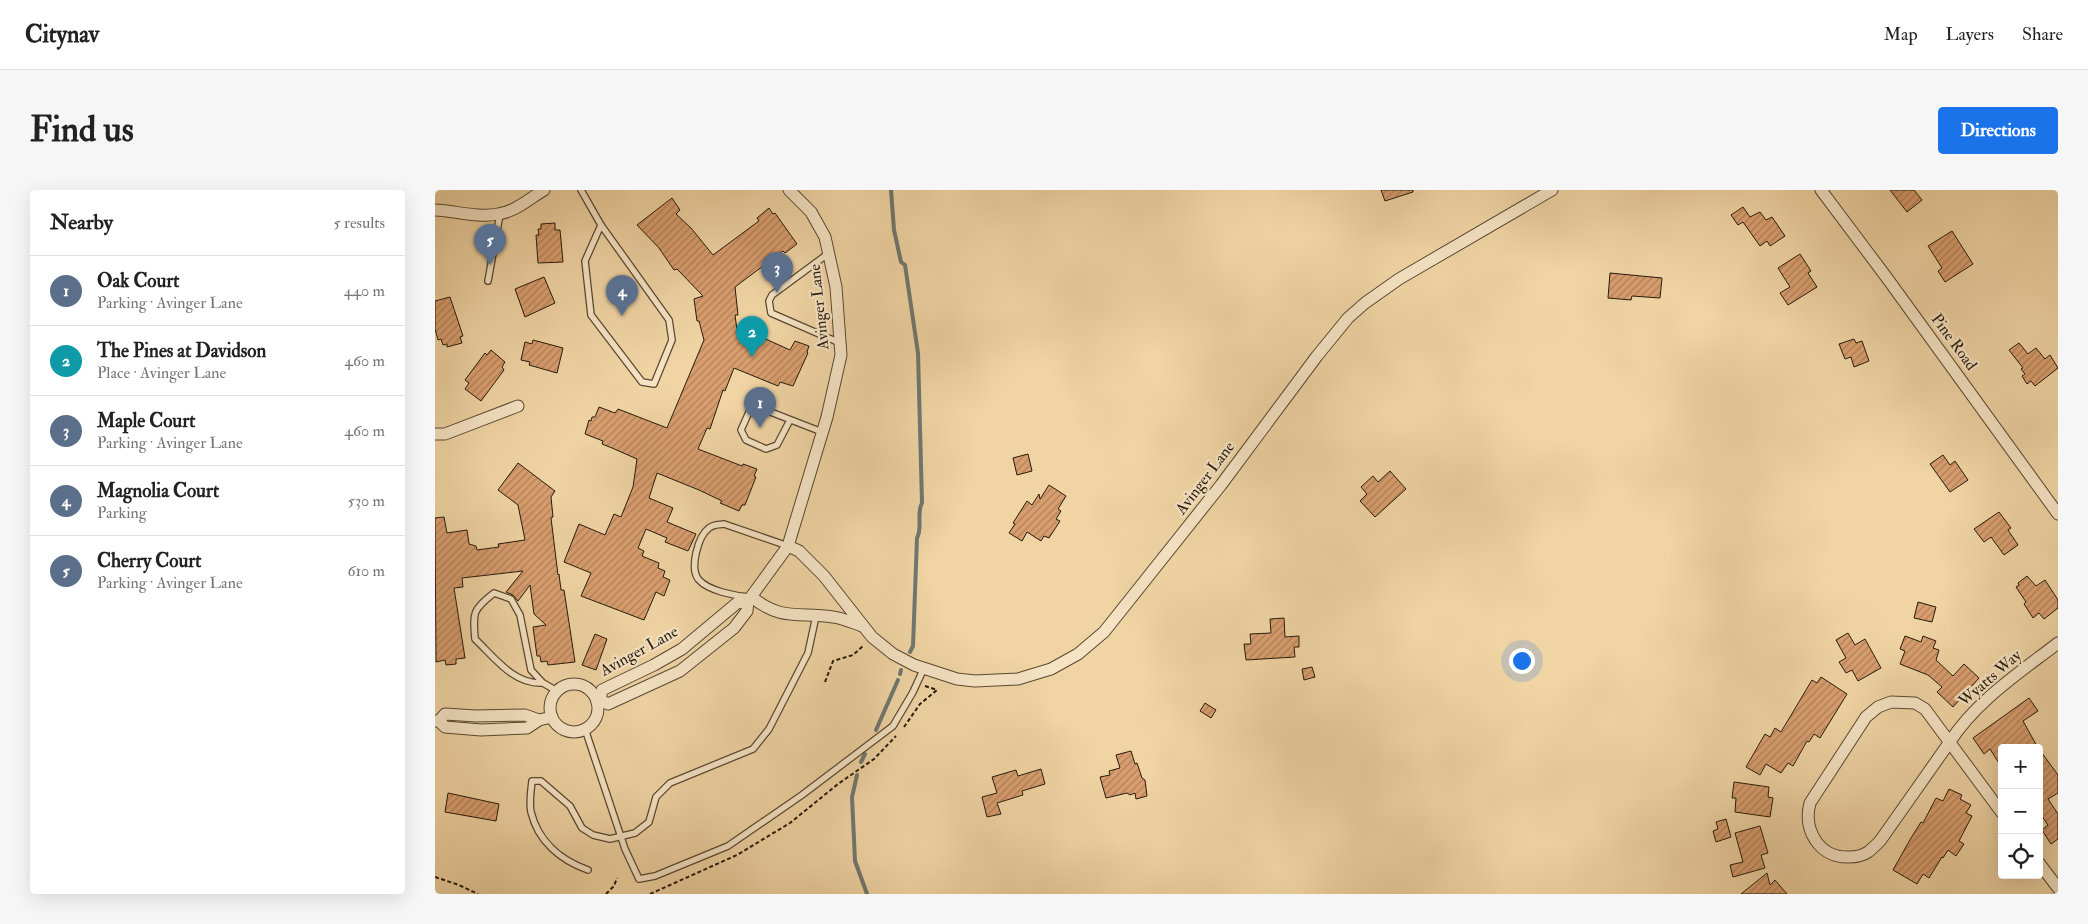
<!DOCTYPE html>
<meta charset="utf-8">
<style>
:root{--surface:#fff;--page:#f6f6f6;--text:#222;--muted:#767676;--line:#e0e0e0;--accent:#1a73e8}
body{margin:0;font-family:"IM FELL Double Pica",serif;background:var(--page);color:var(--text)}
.controls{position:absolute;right:15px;bottom:15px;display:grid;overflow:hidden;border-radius:5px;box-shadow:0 5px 20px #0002}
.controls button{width:45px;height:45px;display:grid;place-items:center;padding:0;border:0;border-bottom:1px solid var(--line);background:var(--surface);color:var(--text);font:25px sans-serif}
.you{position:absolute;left:1086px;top:470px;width:18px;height:18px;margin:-12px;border:4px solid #fff;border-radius:50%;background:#1a73e8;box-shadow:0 0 0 8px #1a73e833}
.badge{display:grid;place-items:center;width:32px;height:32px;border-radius:50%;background:var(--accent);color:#fff;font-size:16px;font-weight:700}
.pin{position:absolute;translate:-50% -41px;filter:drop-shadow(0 1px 2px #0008)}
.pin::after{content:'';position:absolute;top:26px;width:18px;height:15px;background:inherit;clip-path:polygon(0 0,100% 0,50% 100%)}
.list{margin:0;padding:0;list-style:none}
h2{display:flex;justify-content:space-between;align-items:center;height:65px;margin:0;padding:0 20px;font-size:21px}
h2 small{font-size:16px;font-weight:400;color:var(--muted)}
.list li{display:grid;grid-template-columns:32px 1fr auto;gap:15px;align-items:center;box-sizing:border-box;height:70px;padding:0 20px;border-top:1px solid var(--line)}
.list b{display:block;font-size:19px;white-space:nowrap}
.list p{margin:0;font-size:16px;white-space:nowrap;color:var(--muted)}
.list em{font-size:16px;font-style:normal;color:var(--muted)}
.icon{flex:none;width:28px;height:28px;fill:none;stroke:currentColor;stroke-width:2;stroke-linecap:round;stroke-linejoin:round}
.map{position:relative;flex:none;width:1623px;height:704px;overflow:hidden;border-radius:5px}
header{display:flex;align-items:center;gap:30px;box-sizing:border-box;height:70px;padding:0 25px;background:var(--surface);border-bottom:1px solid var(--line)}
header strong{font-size:24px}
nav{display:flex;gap:28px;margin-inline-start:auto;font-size:18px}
.intro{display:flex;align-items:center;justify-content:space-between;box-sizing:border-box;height:120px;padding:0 30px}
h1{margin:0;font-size:35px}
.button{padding:12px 22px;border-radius:5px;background:var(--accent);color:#fff;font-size:18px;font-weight:700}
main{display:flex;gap:30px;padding:0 30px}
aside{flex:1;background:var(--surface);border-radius:5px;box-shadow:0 5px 20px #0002}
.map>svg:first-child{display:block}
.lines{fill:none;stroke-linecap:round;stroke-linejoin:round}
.stream{stroke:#6f7770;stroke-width:4}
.building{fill:url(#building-hatch);stroke:#251a0b}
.lane-casing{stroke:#584831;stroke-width:8}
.street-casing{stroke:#584831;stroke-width:13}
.path{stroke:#251a0b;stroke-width:2;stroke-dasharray:4 2.5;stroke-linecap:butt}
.lane{stroke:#f5e3c4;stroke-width:5.5}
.street{stroke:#f5e3c4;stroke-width:11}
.labels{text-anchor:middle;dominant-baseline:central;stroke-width:4.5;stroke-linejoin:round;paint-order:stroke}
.street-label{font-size:16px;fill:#251a0b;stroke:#f5e3c4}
</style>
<header>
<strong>Citynav</strong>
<nav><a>Map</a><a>Layers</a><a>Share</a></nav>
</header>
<div class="intro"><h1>Find us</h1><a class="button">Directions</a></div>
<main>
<aside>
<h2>Nearby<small>5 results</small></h2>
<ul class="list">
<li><span class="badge" style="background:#5c6f8a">1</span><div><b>Oak Court</b><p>Parking · Avinger Lane</p></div><em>440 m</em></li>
<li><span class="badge" style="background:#0f9aa8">2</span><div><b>The Pines at Davidson</b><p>Place · Avinger Lane</p></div><em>460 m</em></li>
<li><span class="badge" style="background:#5c6f8a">3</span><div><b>Maple Court</b><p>Parking · Avinger Lane</p></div><em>460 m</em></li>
<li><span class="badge" style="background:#5c6f8a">4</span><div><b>Magnolia Court</b><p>Parking</p></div><em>530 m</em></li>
<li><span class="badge" style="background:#5c6f8a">5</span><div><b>Cherry Court</b><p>Parking · Avinger Lane</p></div><em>610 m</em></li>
</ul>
</aside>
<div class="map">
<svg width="1623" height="704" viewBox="0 0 1623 704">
<defs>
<pattern id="building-hatch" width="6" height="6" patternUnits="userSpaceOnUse" patternTransform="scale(1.25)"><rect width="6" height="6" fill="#d99e6f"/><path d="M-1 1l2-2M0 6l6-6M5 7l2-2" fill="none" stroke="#b08059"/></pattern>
</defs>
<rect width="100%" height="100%" fill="#f0d4a4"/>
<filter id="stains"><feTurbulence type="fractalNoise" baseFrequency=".004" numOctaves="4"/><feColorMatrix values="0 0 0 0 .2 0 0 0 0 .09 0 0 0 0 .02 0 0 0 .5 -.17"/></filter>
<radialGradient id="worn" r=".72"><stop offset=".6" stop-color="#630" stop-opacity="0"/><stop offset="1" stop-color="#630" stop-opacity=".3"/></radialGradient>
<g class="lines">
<g class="stream">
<path d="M456,0L459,40L466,72L470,75L483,163L487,313C481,324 488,337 482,348L478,456L475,462"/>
<polyline points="465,484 466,480"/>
<polyline points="441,540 463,490"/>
<polyline points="426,572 430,564"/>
<polyline points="422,585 417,607 420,671 432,704"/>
</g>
</g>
<g class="building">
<polygon points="946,0 978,0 978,2 950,11"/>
<polygon points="1455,0 1479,0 1487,10 1472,22"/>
<polygon points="237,8 245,20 241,24 256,38 278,65 324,31 322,28 334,18 338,24 340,23 362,54 350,63 348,61 300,97 303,125 300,125 302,140 323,148 324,146 355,160 360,151 374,156 372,162 373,163 358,196 345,192 343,196 299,178 290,201 288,200 275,239 272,238 263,259 307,276 308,274 322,279 319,286 321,287 310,315 307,315 304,321 285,313 287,311 264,300 222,283 214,308 238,318 232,332 261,344 253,361 230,352 232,348 211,339 203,358 209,361 207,366 224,373 223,378 230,381 228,387 235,390 229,406 221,402 209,430 146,406 156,383 129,372 144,334 170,345 179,324 186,327 198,297 202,269 177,258 167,254 168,251 150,244 154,230 156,231 157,227 160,227 164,217 180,223 183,219 232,238 269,150 264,131 262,131 259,109 268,106 242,79 239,80 224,58 202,35"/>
<polygon points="1308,17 1315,27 1325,22 1331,30 1337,27 1350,46 1335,56 1332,51 1325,56 1308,32 1303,35 1296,25"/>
<polygon points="120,33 120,40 125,40 128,72 103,73 101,45 104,45 103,39 106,39 106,34"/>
<polygon points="1517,41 1538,74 1510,92 1503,81 1507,78 1493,56"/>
<polygon points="1365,64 1376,81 1373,83 1382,97 1353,115 1345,103 1355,97 1343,78"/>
<polygon points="1175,83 1227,88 1225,108 1197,106 1196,110 1173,108"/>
<polygon points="109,87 120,113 90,127 80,99"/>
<polygon points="15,107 28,146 25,147 27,153 12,157 12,154 8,155 6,149 3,150 0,139 0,111"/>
<polygon points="1419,149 1421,153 1427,151 1434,171 1419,177 1416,167 1410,169 1404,154"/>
<polygon points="98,150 128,158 122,183 94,175 95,172 86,170 90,152 97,154"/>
<polygon points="1584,153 1593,164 1601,158 1610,169 1615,165 1623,178 1600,196 1596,191 1592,194 1587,186 1590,184 1586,179 1588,178 1574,160"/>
<polygon points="56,160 70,172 67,177 69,180 46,211 30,199 34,193 30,190 50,163 52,165"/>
<polygon points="593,264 597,281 582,285 578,268"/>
<polygon points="1508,265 1515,275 1520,271 1533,290 1515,302 1495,274"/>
<polygon points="83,273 120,301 116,307 118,327 116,328 123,385 124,384 126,400 129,400 140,472 113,475 112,471 106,472 105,466 102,466 98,437 111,435 99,424 95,395 83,411 78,405 71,402 88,381 27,388 28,397 19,398 30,468 21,469 21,474 11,475 10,470 1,472 0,328 9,327 12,343 32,340 34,354 41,356 42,360 64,357 63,354 90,350 83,315 63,300"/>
<polygon points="955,281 971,299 940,327 925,311 932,304 926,297 938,286 943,292"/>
<polygon points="614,295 631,306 623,319 626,321 621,329 625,331 614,348 609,346 606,351 592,342 587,351 574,343 580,334 578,333 592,311 597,315 604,304 605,309"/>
<polygon points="1564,322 1576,338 1573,340 1583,355 1569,365 1556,347 1549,352 1539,339"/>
<polygon points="1592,386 1601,396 1610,390 1623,410 1623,418 1609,429 1604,423 1598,428 1589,414 1591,412 1581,397 1584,395 1583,393"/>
<polygon points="1483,412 1501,417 1497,432 1479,428"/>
<polygon points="849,428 850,447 864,446 864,457 859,457 860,467 811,470 809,454 816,454 815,444 836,443 835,429"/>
<polygon points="1413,443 1420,455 1430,449 1446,478 1423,491 1417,480 1411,483 1404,472 1411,468 1401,450"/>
<polygon points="160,444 172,449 161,480 147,475"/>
<polygon points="1470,446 1486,452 1488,446 1501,451 1498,458 1504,460 1501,470 1518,486 1529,474 1544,488 1518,517 1502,502 1507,497 1493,485 1465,474 1470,461 1465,459"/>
<polygon points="877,477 880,487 869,490 867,479"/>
<polygon points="1386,487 1412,504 1385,548 1379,544 1374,552 1372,551 1358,576 1353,573 1346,583 1331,574 1325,585 1311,577 1330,544 1335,547 1340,538 1346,542 1377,490 1382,493"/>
<polygon points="1594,508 1603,521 1588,531 1603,558 1567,558 1567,578 1555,559 1549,564 1538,548"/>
<polygon points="770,513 781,520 776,528 765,521"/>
<polygon points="1604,559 1623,585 1623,603 1613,609 1623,624 1623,649 1616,654 1607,640 1613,635 1604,622"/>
<polygon points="696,561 700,574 702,573 707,588 710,590 712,606 701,609 700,603 695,605 692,603 671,608 665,587 675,585 674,581 685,578 681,565"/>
<polygon points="606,579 610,594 587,601 588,605 562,613 566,624 552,627 547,607 562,603 557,587 581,580 583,586"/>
<polygon points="1299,592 1334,597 1333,607 1338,608 1335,627 1300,622 1301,608 1297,608"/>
<polygon points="1514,599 1527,605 1525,609 1536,615 1531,623 1537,626 1524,651 1529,654 1521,666 1513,660 1508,668 1507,667 1494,688 1488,684 1482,694 1458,680 1476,648 1486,632 1488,633 1501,608 1508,611"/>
<polygon points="13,603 64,614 61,631 10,622"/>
<polygon points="1291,629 1296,647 1281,652 1278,641 1283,639 1281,632"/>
<polygon points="1325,636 1333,663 1326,665 1330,678 1298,687 1295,675 1308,672 1300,643"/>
<polygon points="1332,683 1335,695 1340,690 1352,704 1306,704"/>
</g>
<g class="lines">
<g class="lane-casing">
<g id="lane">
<polyline points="146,0 166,35 234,130 237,150 219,194 207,192 156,125 150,71 166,35"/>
<polyline points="394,63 337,105 334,111 336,123 405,153"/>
<polyline points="53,91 65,24"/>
<polyline points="355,230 342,255 331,259 311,250 306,240 314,222 328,219 387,242"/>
<path d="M315,407C300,406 274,401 264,390C254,379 263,346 274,338C279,334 284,335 289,334L353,356"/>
<path d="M108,493C79,495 60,468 40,449C38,423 37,420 59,403L76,409L85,425L96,480L108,493L122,501"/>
<polyline points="150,539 190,659 204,689 220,686 293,656 367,605 458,536 478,502 489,478"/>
<path d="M153,680C125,670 103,651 96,622C94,613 96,600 97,591H106L135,616L147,638L158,645L175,649L200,643L214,632L221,607L235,593L318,559L334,539L373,463L381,426"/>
</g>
</g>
<g class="street-casing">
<g id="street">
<polyline points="1386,0 1452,88 1623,324"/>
<path d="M0,20C21,21 43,28 63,24C80,22 95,8 109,0"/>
<polyline points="0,244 10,244 83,216"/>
<polyline points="353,356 364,361 389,386 437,447 458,464 479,475 522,489 540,491 583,489 616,479 643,464 669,442 786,295 882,166 913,128 930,113 964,89 1117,0"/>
<path d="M317,407C345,431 364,422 398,427C408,428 418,433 427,436"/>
<circle cx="139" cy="518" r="24"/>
<polyline points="165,510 167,500 219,475 247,459 302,413 313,411"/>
<polyline points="162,512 165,510 173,514 245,481 299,438 312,421 313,411 353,356 392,227 406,165 401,97 390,47 376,22 354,0"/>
<polyline points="0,531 4,531 10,537 46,540 92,538 104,530 117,527"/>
<polyline points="4,531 10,524 41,526 90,525 104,530"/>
<path d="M1567,623L1490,519L1480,513L1456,512L1443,517L1431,527L1375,613C1368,640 1384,668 1414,667C1421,667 1427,666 1433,662C1437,659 1441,655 1445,651L1514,553C1541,511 1584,483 1623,453"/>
<polyline points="1604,673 1623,698"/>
</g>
</g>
<g class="path">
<polyline points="390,492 398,471 418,465 428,456"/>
<polyline points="490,496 502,500"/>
<polyline points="469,537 485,514 502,500"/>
<polyline points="0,687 24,695 43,704"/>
<polyline points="171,704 179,696 182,688"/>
<polyline points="215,704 302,665 355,633 403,594 439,569 461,546"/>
</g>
<use href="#lane" class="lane"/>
<use href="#street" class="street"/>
</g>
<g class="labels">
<g class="street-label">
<text transform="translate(384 117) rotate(-96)">Avinger Lane</text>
<text transform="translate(1519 152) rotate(54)">Pine Road</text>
<text transform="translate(770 288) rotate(-53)">Avinger Lane</text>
<text transform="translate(204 461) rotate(-29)">Avinger Lane</text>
<text transform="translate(1555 488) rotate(-41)">Wyatts Way</text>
</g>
</g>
<rect width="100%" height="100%" filter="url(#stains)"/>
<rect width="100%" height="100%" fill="url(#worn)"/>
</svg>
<div class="controls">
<button>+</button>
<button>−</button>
<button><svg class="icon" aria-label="locate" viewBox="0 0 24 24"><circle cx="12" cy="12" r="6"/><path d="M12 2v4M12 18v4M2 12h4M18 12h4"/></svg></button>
</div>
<div class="you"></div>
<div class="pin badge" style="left:325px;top:238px;background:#5c6f8a">1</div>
<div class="pin badge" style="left:317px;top:167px;background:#0f9aa8">2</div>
<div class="pin badge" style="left:342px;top:103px;background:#5c6f8a">3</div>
<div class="pin badge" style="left:187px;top:126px;background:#5c6f8a">4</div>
<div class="pin badge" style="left:55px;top:75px;background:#5c6f8a">5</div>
</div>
</main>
